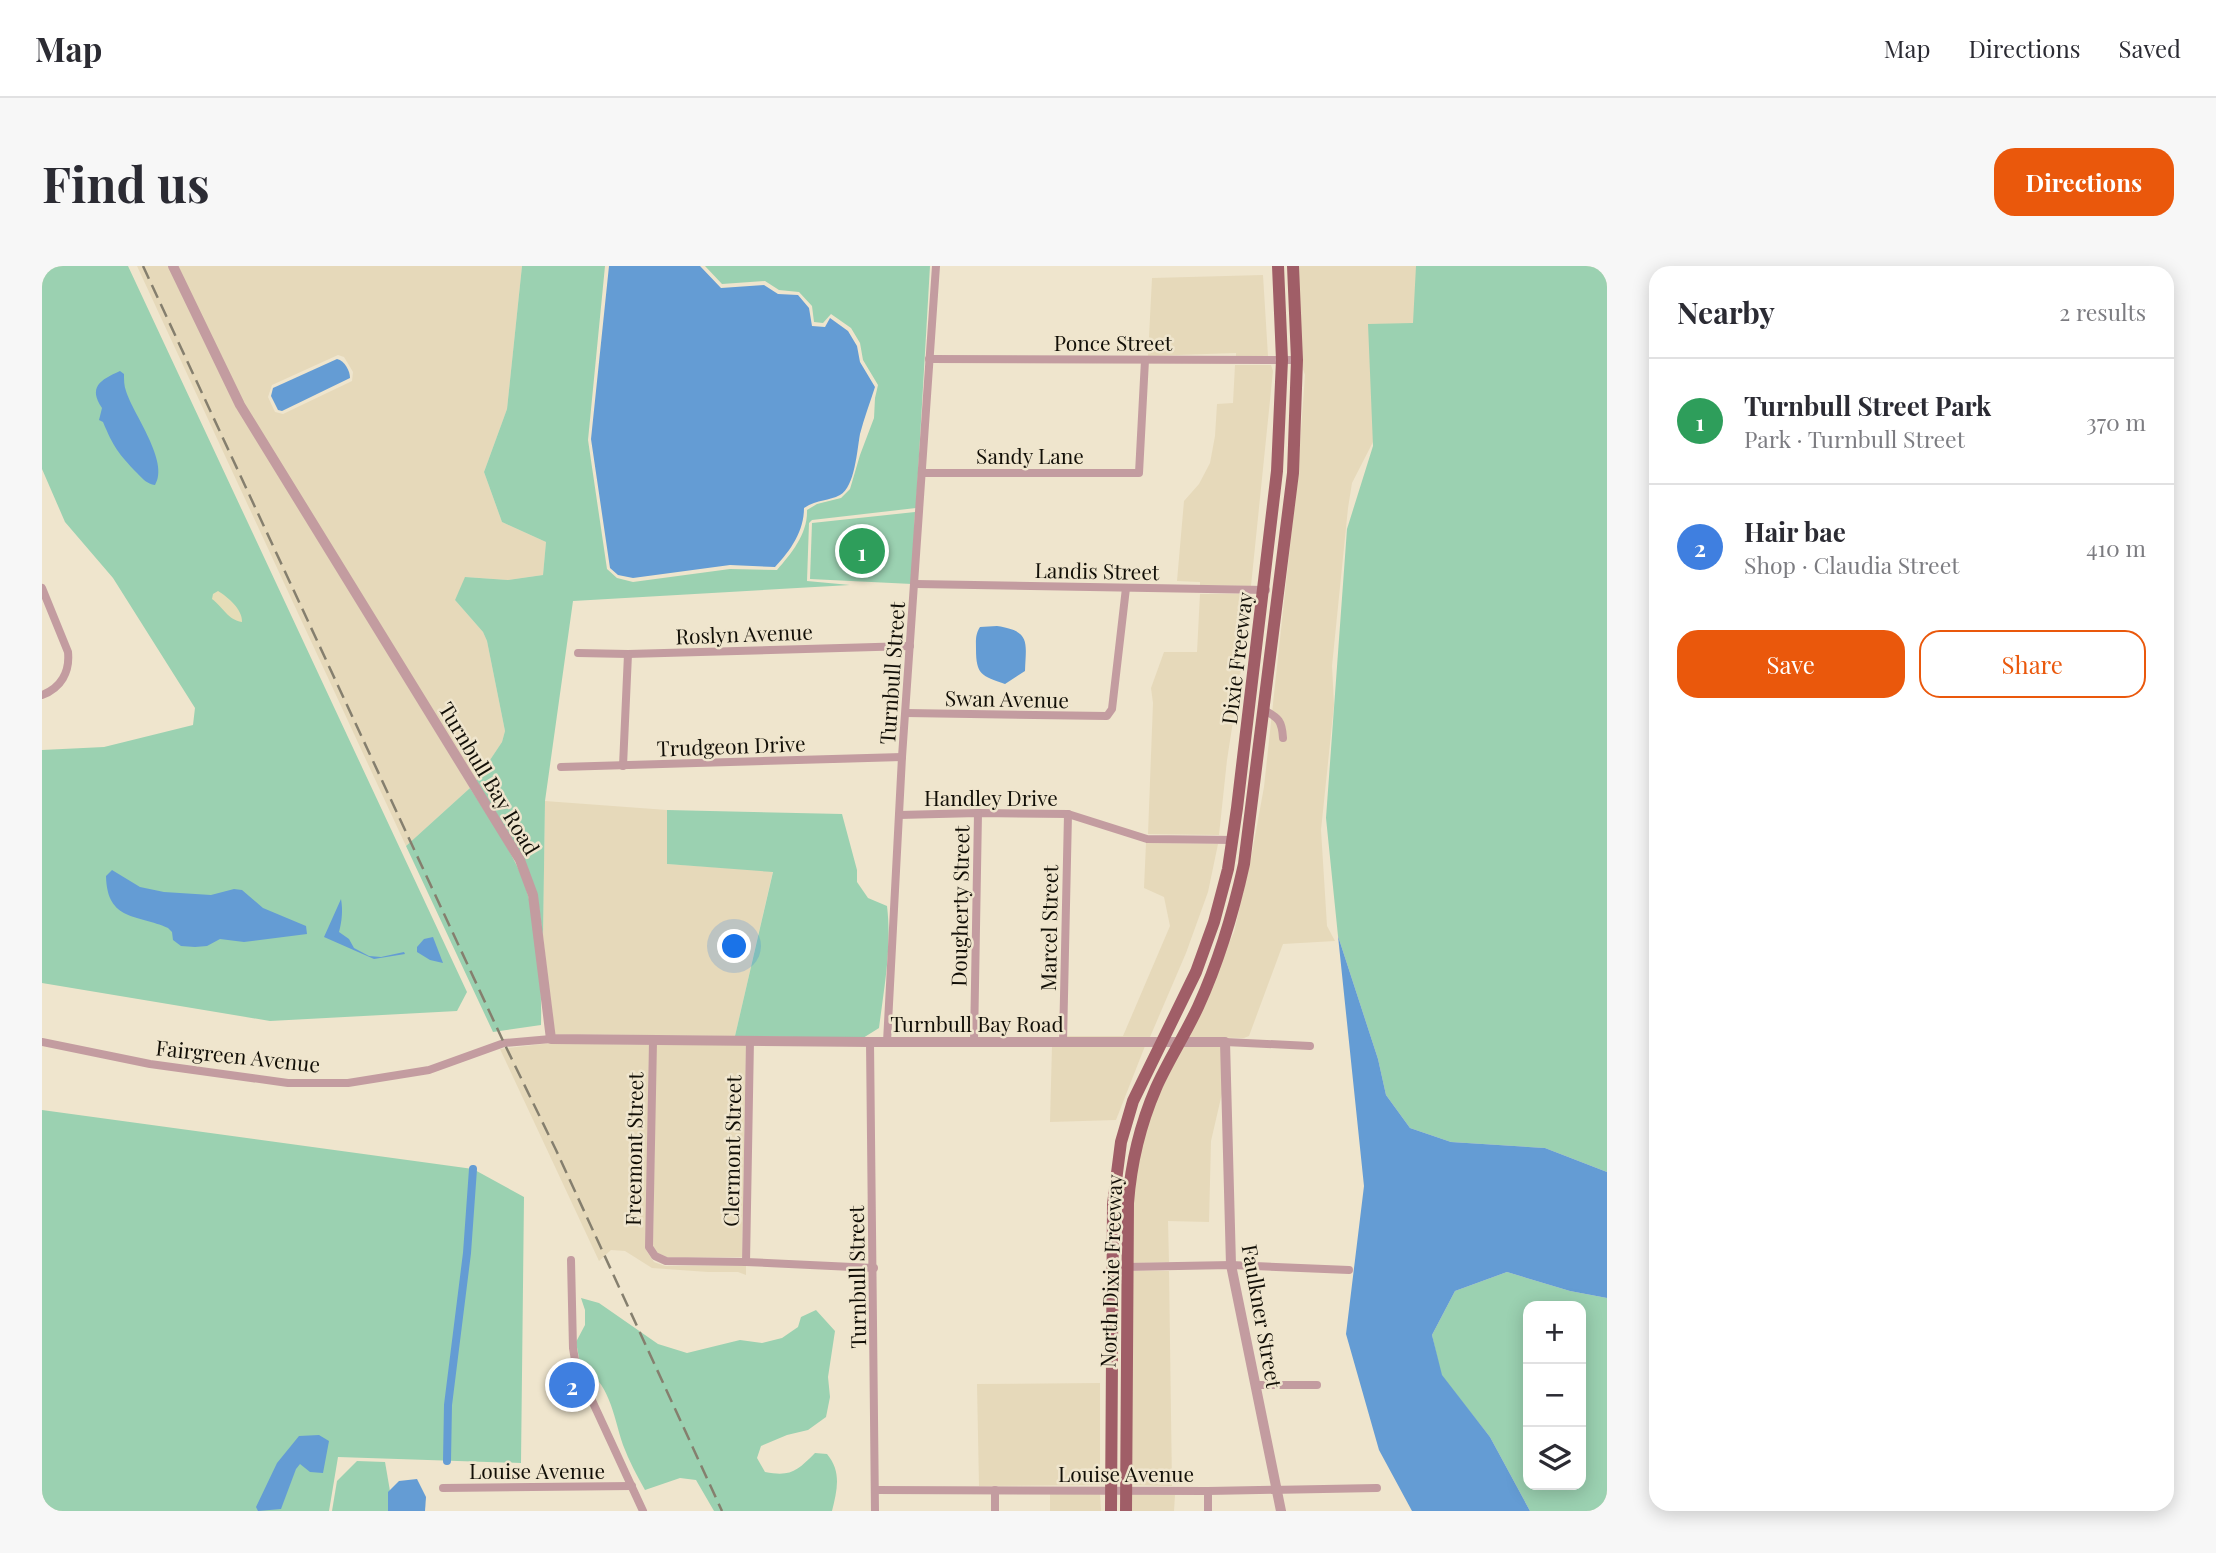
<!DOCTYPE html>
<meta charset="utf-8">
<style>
:root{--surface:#fff;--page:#f7f7f7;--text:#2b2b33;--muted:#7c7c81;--line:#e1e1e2;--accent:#ea580c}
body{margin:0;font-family:"Playfair Display",serif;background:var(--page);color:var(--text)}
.controls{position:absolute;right:21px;bottom:21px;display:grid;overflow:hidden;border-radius:14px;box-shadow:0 4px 18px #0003}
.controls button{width:63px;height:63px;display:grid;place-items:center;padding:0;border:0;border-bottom:2px solid var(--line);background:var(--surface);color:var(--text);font:35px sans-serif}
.you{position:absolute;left:693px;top:681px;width:24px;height:24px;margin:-18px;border:5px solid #fff;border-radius:50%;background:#1a73e8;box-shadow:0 0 0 10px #1a73e833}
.badge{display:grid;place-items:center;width:46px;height:46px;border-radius:50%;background:var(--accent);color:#fff;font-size:23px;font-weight:700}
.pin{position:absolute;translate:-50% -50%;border:4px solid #fff;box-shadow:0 2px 7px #0006}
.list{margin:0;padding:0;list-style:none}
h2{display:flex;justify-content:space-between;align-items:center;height:91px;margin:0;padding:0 28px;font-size:30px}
h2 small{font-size:23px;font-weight:400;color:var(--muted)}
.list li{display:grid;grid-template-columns:46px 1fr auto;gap:21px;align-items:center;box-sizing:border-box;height:126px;padding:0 28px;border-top:2px solid var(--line)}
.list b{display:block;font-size:26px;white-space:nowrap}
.list p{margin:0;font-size:23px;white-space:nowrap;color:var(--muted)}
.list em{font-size:23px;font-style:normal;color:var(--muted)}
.actions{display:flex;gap:14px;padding:21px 28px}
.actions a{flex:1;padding:16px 0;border:2px solid var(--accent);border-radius:21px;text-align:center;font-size:24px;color:var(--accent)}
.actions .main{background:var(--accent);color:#fff}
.icon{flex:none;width:38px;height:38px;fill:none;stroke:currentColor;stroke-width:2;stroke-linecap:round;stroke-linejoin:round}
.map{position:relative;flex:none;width:1565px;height:1245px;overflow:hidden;border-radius:21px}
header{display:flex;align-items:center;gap:42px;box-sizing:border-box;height:98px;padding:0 35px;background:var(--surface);border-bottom:2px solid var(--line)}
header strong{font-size:33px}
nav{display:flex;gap:38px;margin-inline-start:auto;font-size:24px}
.intro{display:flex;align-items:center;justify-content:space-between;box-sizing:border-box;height:168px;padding:0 42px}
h1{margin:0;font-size:49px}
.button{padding:18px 32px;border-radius:21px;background:var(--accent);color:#fff;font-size:24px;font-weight:700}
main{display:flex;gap:42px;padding:0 42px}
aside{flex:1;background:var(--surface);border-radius:21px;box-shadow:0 4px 18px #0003}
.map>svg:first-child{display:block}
.built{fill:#e6d9ba;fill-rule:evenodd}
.green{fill:#9bd1b1;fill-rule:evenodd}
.sand{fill:#e6ddb7}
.water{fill:#649cd4}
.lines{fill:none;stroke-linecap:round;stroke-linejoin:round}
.canal{stroke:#649cd4;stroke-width:8}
.minor{stroke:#c39ca0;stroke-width:8}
.tertiary{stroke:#c39ca0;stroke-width:10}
.primary{stroke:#a05e67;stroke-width:12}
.rail{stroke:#857f6e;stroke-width:2.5;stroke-dasharray:14 7;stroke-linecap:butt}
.labels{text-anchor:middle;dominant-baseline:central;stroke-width:5;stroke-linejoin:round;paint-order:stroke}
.street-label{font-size:21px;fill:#120f07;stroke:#efe5cd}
</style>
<header>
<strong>Map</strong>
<nav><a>Map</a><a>Directions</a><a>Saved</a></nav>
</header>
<div class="intro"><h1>Find us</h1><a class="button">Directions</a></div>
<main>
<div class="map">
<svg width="1565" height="1245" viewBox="0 0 1565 1245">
<rect width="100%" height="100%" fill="#efe5cd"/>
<g class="built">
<polygon points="95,0 126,0 194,141 428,522 364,580"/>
<path d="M136,0H480L465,143L442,206L460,256L504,276L501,309L466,314L424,311L413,334L441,366L445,375L463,465L460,476L434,515L201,137ZM296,89L302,91L311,106L310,115L241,148L233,146L226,131L230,119Z"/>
<polygon points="1255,0 1376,0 1375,56 1337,145 1331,176 1310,217 1306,242 1290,400 1292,439 1279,564 1285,660 1293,675 1241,678 1207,770 1202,772 1145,771 1192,666 1209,592 1222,521 1256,206 1263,109 1259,97"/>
<polygon points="1221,9 1226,90 1194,90 1194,87 1106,90 1110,12"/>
<polygon points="1193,99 1229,99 1231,105 1209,320 1158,319 1158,316 1135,315 1142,235 1157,218 1168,197 1173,170 1175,138 1191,137"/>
<polygon points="1158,328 1208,328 1203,378 1185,494 1177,569 1106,568 1111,437 1109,422 1122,386 1155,386"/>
<polygon points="503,535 625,544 625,598 731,605 693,770 513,768 501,671"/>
<polygon points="1104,577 1176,578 1166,626 1144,687 1108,771 1025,772 1025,770 1081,770 1128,660 1122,631 1102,622"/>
<polygon points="509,777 607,779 604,984 612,996 623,1000 704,1000 704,1009 696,1006 666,1006 610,1002 583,985 569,984 557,995 458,783"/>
<polygon points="614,779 704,779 700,991 625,991 616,987 611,980"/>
<polygon points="1141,779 1180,780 1181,823 1169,875 1167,956 1126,955 1127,996 1089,997 1093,905 1106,852"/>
<polygon points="1010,780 1103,780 1074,854 1008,856"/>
<polygon points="1089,1005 1127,1005 1130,1220 1088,1219"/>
<polygon points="1058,1117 1058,1219 937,1220 935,1118"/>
<polygon points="1008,1228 1058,1228 1059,1245 1008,1245"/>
<polygon points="1088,1228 1133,1229 1132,1245 1088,1245"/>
</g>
<g class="green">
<polygon points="0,0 86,0 425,726 415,745 228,755 0,717 0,484 62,481 151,459 153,442 71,312 23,256 0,203"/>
<path d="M480,0H563L546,174L565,303L575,312L591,316L688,303L735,304C750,287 766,267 765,244L775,238L799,232L808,223L818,189L832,152L833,132L836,119L821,94L818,77L809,62L789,48L781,57L772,56L770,40L757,26L737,24L723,15L680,18L663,0H888L874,242L770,254L767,257L765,315L808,319L531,335L503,535L501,671L495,627L434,515L460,476L463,465L445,375L441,366L413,334L423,311L466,314L501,309L504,276L460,256L442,206L465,143Z"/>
<polygon points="1374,0 1565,0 1565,906 1503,882 1409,876 1368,862 1344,829 1336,793 1296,670 1284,552 1305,263 1331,180 1326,58 1371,57"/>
<polygon points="873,246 870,318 768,313 770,257"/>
<path d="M428,522C443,546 460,570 473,596C496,638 500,712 499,759L451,766L364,580Z"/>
<path d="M625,544L800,548L815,604V616L826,632L845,640C850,681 842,722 837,762L821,772L693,770L731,606L625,598Z"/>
<polygon points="0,844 431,903 482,931 479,1197 296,1191 287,1245 0,1245"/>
<path d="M1465,1006L1528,1025L1565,1032V1245H1488L1448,1171L1399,1109L1390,1069L1413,1025ZM1486,1040H1539V1219H1486Z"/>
<path d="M539,1032L557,1037L616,1078L645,1087L698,1074L720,1077L740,1072L756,1061L759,1051L774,1044L793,1065L786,1111L788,1131L784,1151L766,1164L745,1169L719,1180L715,1192L723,1206C749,1211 755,1205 773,1187L785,1188C800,1206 795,1224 790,1245H672L654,1214L638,1212L603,1224C595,1210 587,1195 581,1179C570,1145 569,1120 538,1097L534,1076L543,1059V1044Z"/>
<polygon points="315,1195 343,1196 348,1225 346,1245 290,1245 295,1215"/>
</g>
<path class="sand" d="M176,325C186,331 201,344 200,356C186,354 181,341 170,333L171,328Z"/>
<g class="water">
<path d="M567,0H658L679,22L722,19L736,28L756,29L767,42L770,60L783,61L788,52L806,65L815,80L818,96L833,121C828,137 822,152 818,168C815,184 813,221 798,229C787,235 776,233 762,242C762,265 749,284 733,301L688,299L591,312L576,309L568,302L549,173Z"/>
<path d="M295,93C303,95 308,105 308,112L240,145L236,144L229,130L231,122Z"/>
<path d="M78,105L82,108C82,114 82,120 84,125C91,148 128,196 113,219C105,218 101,213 95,207C76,187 72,182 61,156L57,154L60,142C46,121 58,114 78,105Z"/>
<path d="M955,360C989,365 984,376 983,405L963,418C940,410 934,409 934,383C934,375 933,369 938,361Z"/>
<path d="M70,604L98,621L122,626L169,629L192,623L200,624L221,642L264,660L265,668L202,676L178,673L165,680L153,681L139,680L131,674L130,666L126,662C96,648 65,656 64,610Z"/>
<path d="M299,633C301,644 300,655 297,666L307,673L312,682L327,690L339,691L362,686L363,688L332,693L282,671Z"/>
<polygon points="1296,670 1336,793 1344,829 1368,862 1409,876 1503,882 1565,906 1565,1032 1528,1025 1465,1006 1413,1025 1390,1069 1400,1109 1448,1171 1488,1245 1370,1245 1337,1184 1304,1068 1322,920"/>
<polygon points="391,671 401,697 388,694 375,686 375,681 382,673"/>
<polygon points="277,1169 287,1175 281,1207 268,1206 258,1198 254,1203 239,1243 216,1245 214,1241 235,1197 257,1170"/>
<polygon points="375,1213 384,1231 383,1245 346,1245 346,1226 357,1215"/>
</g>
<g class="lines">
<polyline class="canal" points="405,1195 406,1139 425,987 431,903"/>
<g class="minor">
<polyline points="887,93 1255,94"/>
<polyline points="880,207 1097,207 1103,94"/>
<polyline points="874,318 1224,324"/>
<path d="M0,322L26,386C28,406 19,422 0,429"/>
<polyline points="536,387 586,388 868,380"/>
<path d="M1222,444C1237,452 1240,455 1241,472"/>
<polyline points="864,447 1065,450 1070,443 1084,322"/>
<polyline points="581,500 586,388"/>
<polyline points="519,501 860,491"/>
<polyline points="857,549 936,547 1026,548 1105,573 1192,574"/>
<polyline points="611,775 607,981 613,990 624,995 704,996 832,1002"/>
<polyline points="0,776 108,798 246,817 306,817 387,804 462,777 509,773"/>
<polyline points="828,776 833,1245"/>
<polyline points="845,776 860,491 894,0"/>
<polyline points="932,776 936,547"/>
<polyline points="1021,776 1026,548"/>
<polyline points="1183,776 1268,780"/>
<polyline points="529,994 531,1082 534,1100 601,1245"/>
<polyline points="704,996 708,774"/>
<polyline points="1083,1001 1189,999 1307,1004"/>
<polyline points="1213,1119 1275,1119"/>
<polyline points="401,1222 590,1220"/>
<polyline points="833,1224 1166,1225 1335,1222"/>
<polyline points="953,1224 953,1245"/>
<polyline points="1166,1225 1166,1245"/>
</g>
<polyline class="tertiary" points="131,0 198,139 478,594 491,629 509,773 828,776 1183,776 1189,999 1239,1245"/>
<g class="primary">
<polyline points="1069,1245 1071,938 1079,876 1091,835 1154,706 1172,656 1186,603 1195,542 1235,205 1240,94 1236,0"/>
<path d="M1084,1245L1086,937C1089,897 1098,859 1114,822C1126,795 1143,769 1156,741C1177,695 1191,648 1202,598L1251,207L1255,94L1251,0"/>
</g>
<polyline class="rail" points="101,0 462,777 514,884 680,1245"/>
</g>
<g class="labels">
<g class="street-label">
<text x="1071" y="76">Ponce Street</text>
<text x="988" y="189">Sandy Lane</text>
<text transform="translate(1055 304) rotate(1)">Landis Street</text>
<text transform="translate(702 367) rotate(-2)">Roslyn Avenue</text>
<text transform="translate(1194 392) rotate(-83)">Dixie Freeway</text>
<text transform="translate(849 407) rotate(-86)">Turnbull Street</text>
<text transform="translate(965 432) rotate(1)">Swan Avenue</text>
<text transform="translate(689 479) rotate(-2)">Trudgeon Drive</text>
<text transform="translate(448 512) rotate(59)">Turnbull Bay Road</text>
<text x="949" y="531">Handley Drive</text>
<text transform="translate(917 640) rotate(-89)">Dougherty Street</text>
<text transform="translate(1006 662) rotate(-89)">Marcel Street</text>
<text x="935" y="757">Turnbull Bay Road</text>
<text transform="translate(196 789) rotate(6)">Fairgreen Avenue</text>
<text transform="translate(591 883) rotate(-89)">Freemont Street</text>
<text transform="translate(689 885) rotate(-89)">Clermont Street</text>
<text transform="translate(1068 1005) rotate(-88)">North Dixie Freeway</text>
<text transform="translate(814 1011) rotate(-91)">Turnbull Street</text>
<text transform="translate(1221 1050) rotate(80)">Faulkner Street</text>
<text x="495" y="1204">Louise Avenue</text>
<text x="1084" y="1207">Louise Avenue</text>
</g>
</g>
</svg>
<div class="controls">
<button>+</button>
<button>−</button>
<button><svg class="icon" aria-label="layers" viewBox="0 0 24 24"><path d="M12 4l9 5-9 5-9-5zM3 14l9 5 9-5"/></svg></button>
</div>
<div class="you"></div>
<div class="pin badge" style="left:820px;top:285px;background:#2e9e5b">1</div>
<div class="pin badge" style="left:530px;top:1119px;background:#3f7fe0">2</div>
</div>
<aside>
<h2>Nearby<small>2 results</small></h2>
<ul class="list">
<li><span class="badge" style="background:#2e9e5b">1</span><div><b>Turnbull Street Park</b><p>Park · Turnbull Street</p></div><em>370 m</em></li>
<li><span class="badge" style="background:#3f7fe0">2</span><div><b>Hair bae</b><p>Shop · Claudia Street</p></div><em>410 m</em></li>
</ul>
<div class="actions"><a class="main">Save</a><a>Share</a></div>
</aside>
</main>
